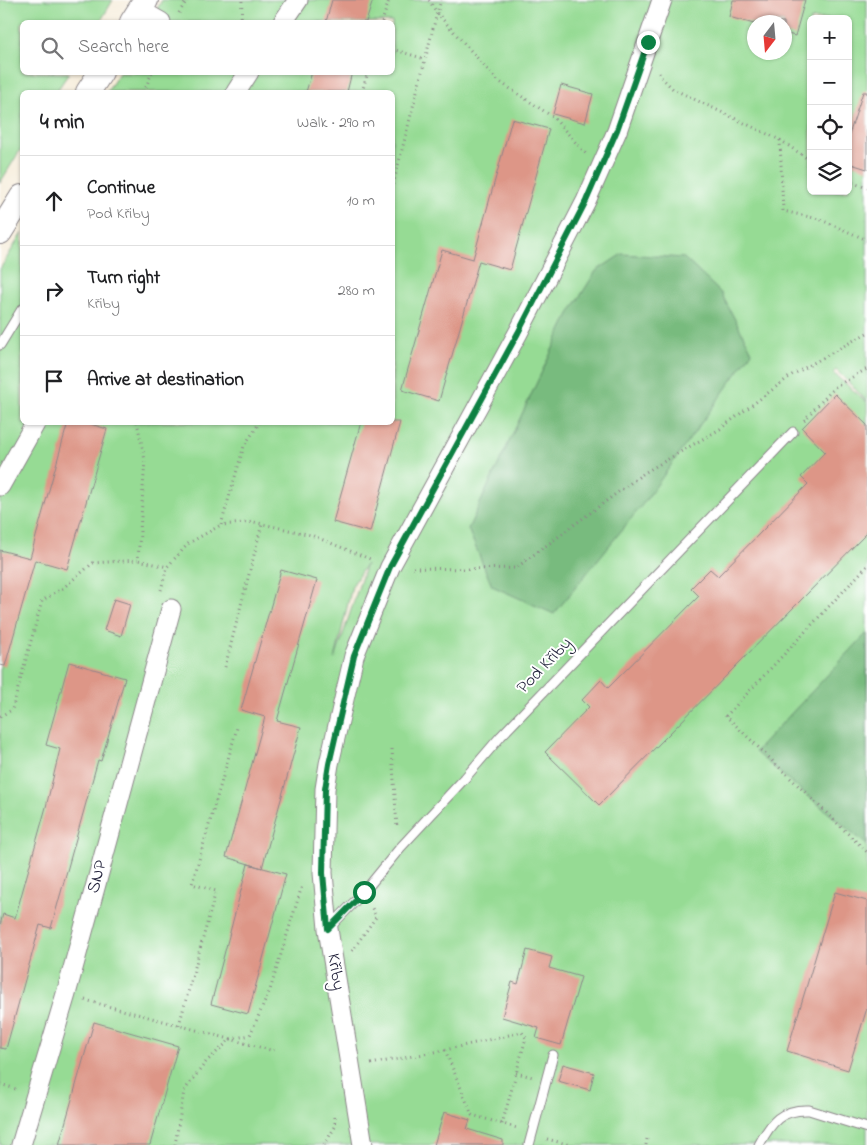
<!DOCTYPE html>
<meta charset="utf-8">
<style>
:root{--surface:#fff;--page:#f6f6f6;--text:#202124;--muted:#757577;--line:#e0e0e0}
body{margin:0;font-family:"Indie Flower",sans-serif;background:var(--page);color:var(--text)}
.controls{position:absolute;right:15px;top:15px;display:grid;overflow:hidden;border-radius:8px;box-shadow:0 1px 4px #0004}
.controls button{width:45px;height:45px;display:grid;place-items:center;padding:0;border:0;border-bottom:1px solid var(--line);background:var(--surface);color:var(--text);font:25px sans-serif}
.compass{position:absolute;left:747px;top:15px;width:45px;height:45px;border-radius:50%;background:var(--surface);box-shadow:0 1px 4px #0004;rotate:196deg}
.stop{position:absolute;width:15px;height:15px;margin:-11px;border:4px solid #0b8043;border-radius:50%;background:#fff}
.stop.end{background:#0b8043;border-color:#fff;box-shadow:0 1px 5px #0008}
.list{margin:0;padding:0;list-style:none}
h2{display:flex;justify-content:space-between;align-items:center;height:65px;margin:0;padding:0 20px;font-size:21px}
h2 small{font-size:16px;font-weight:400;color:var(--muted)}
.list li{display:grid;grid-template-columns:32px 1fr auto;gap:15px;align-items:center;box-sizing:border-box;height:90px;padding:0 20px;border-top:1px solid var(--line)}
.list b{display:block;font-size:19px;white-space:nowrap}
.list p{margin:0;font-size:16px;white-space:nowrap;color:var(--muted)}
.list em{font-size:16px;font-style:normal;color:var(--muted)}
.icon{flex:none;width:28px;height:28px;fill:none;stroke:currentColor;stroke-width:2;stroke-linecap:round;stroke-linejoin:round}
.map{position:relative;flex:none;width:867px;height:1145px;overflow:hidden}
.search{position:absolute;background:var(--surface);box-shadow:0 1px 4px #0004;left:20px;top:20px;width:375px;height:55px;display:flex;align-items:center;gap:12px;box-sizing:border-box;padding:0 18px;border-radius:8px;color:var(--muted);font-size:19px}
.panel{position:absolute;background:var(--surface);box-shadow:0 1px 4px #0004;left:20px;top:90px;width:375px;height:335px;border-radius:8px}
.map>svg:first-child{display:block}
.green{fill:#96db94;stroke:#5c7e68;fill-rule:evenodd}
.forest{fill:#78bb7e;stroke:#4d6e5c}
.building{fill:#dd9687}
.lines{fill:none;stroke-linecap:round;stroke-linejoin:round}
.service-casing{stroke:#8c8689;stroke-width:11}
.minor-casing{stroke:#8c8689;stroke-width:21}
.tertiary-casing{stroke:#8c8689;stroke-width:26}
.path{stroke:#8c8689;stroke-width:3;stroke-dasharray:1 4;stroke-linecap:butt}
.service{stroke:#fff;stroke-width:9}
.minor{stroke:#fff;stroke-width:19}
.tertiary{stroke:#fff;stroke-width:24}
.route{stroke:#0b8043;stroke-width:6}
.labels{text-anchor:middle;dominant-baseline:central;stroke-width:4;stroke-linejoin:round;paint-order:stroke}
.street-label{font-size:18px;fill:#22223b;stroke:#fff}
</style>
<div class="map">
<svg width="867" height="1145" viewBox="0 0 867 1145">
<rect width="100%" height="100%" fill="#fff"/>
<filter id="ink" filterUnits="userSpaceOnUse"><feTurbulence type="fractalNoise" baseFrequency=".02" numOctaves="2"/><feDisplacementMap in="SourceGraphic" scale="10" xChannelSelector="R" yChannelSelector="G"/><feConvolveMatrix kernelMatrix="1 2 1 2 8 2 1 2 1" color-interpolation-filters="sRGB"/></filter>
<filter id="wash" filterUnits="userSpaceOnUse"><feTurbulence type="fractalNoise" baseFrequency=".0096" numOctaves="4" result="noise"/><feDisplacementMap in="SourceGraphic" scale="20" xChannelSelector="R" yChannelSelector="G"/><feGaussianBlur stdDeviation="1.12" result="paint"/><feColorMatrix in="noise" values="0 0 0 0 0 0 0 0 0 0 0 0 0 0 0 0 0 1.4 0 .05"/><feComposite in="paint" operator="in"/></filter>
<g filter="url(#wash)">
<rect width="100%" height="100%" fill="#f5ebd7"/>
<g class="green">
<polygon points="0,0 113,0 100,22 22,22 22,72 69,73 56,92 22,92 22,147 0,183"/>
<path d="M162,0H867V401L836,370L833,373L867,402V1145H0V269L22,233V422H392V92H107L119,73L392,72V22H150ZM811,19H848V191H811ZM754,22H784V52H754ZM366,564L335,659L352,586Z"/>
</g>
<g class="forest">
<polygon points="622,254 684,258 721,293 752,352 646,500 554,614 492,586 468,529 569,314 596,271"/>
<polygon points="867,633 867,845 755,752"/>
</g>
<g id="blocks">
<g class="building">
<polygon points="332,0 373,0 366,22 326,22"/>
<polygon points="733,0 805,0 795,36 784,33 784,22 754,22 754,24 729,17"/>
<polygon points="312,72 352,72 347,92 306,92"/>
<polygon points="561,85 593,94 585,123 553,114"/>
<polygon points="863,92 867,92 867,169 848,163 848,138"/>
<polygon points="512,119 549,129 510,270 479,261 439,401 402,390 442,250 473,259"/>
<polygon points="835,394 867,425 867,533 599,805 545,752 589,707 582,700 601,680 608,688 699,596 691,588 710,569 718,576 808,484 801,477 825,452 802,428"/>
<polygon points="68,422 84,422 107,429 67,569 35,560 5,666 0,665 0,550 30,558"/>
<polygon points="361,422 400,422 370,532 333,522"/>
<polygon points="281,570 317,580 277,721 301,727 262,868 226,857 265,717 241,710"/>
<polygon points="114,599 130,604 121,636 104,630"/>
<polygon points="69,662 125,678 101,761 98,760 51,928 40,925 6,1049 0,1048 0,925 3,914 15,918 46,807 60,749 46,745"/>
<polygon points="248,864 286,874 248,1014 211,1004"/>
<polygon points="835,892 867,901 867,1008 848,1070 787,1051"/>
<polygon points="527,950 552,957 549,968 581,977 561,1045 536,1038 539,1028 502,1017 512,982 518,984"/>
<polygon points="94,1022 178,1046 150,1145 59,1145"/>
<polygon points="563,1064 594,1073 590,1090 558,1081"/>
<polygon points="444,1112 470,1120 467,1129 503,1140 503,1145 434,1145"/>
</g>
</g>
</g>
<g filter="url(#ink)">
<use href="#blocks" fill-opacity="0" stroke="#8c8689" stroke-width="1"/>
<g class="lines">
<g class="service-casing">
<g id="service">
<polyline points="0,345 22,309"/>
<polyline points="328,929 364,892 400,848 465,778 501,736 793,432"/>
<polyline points="529,1145 553,1055"/>
<path d="M759,1145C771,1122 781,1109 809,1110L867,1128"/>
</g>
</g>
<g class="minor-casing">
<g id="minor">
<polyline points="140,10 161,22"/>
<polyline points="283,22 298,0"/>
<polyline points="236,92 249,72"/>
<polyline points="0,486 36,422"/>
<polyline points="21,1145 66,994 171,609"/>
<polyline points="363,1145 328,929 323,873 325,789 329,764 354,656 390,567 518,333 586,201 617,131 662,0"/>
</g>
</g>
<g class="tertiary-casing">
<g id="tertiary">
<polyline points="132,22 146,0"/>
<polyline points="88,92 101,72"/>
<polyline points="0,232 22,197"/>
</g>
</g>
<g class="path">
<polyline points="429,0 437,13 497,80 553,117 586,154"/>
<polyline points="179,13 187,0"/>
<polyline points="241,22 242,0"/>
<polyline points="382,22 389,0"/>
<polyline points="392,49 425,59"/>
<polyline points="659,73 660,76 673,89 780,140 783,211 819,219 867,240"/>
<polyline points="144,92 152,72"/>
<polyline points="362,92 368,72"/>
<polyline points="780,140 811,161"/>
<polyline points="848,181 867,188"/>
<polyline points="392,189 437,13 441,0"/>
<polyline points="804,420 836,386 867,369"/>
<polyline points="137,422 145,460 138,560 167,567 189,543 221,525"/>
<polyline points="260,422 244,446 221,525 254,522 311,535 370,559"/>
<polyline points="867,566 726,716 867,852"/>
<polyline points="413,568 468,569 516,568 644,473 720,429 792,375 867,333"/>
<polyline points="161,590 167,567"/>
<polyline points="225,667 262,524"/>
<polyline points="0,716 12,710 42,601 63,588 93,563 138,560"/>
<polyline points="392,749 397,828"/>
<polyline points="352,951 376,917 371,906"/>
<polyline points="85,1000 278,1052"/>
<polyline points="179,1025 216,891 192,884 237,728"/>
<polyline points="445,1050 472,1115 517,1128"/>
<polyline points="371,1064 445,1050 522,1032 526,1038 502,1124"/>
<polyline points="516,1073 533,1077"/>
<polyline points="0,1084 16,1089"/>
<polyline points="547,1139 570,1145"/>
<polyline points="175,1145 184,1091 206,1062 231,1039 250,1035 270,990 302,886"/>
<polyline points="324,1145 335,1127 335,1116"/>
<polyline points="646,1145 647,1139"/>
</g>
<use href="#service" class="service"/>
<use href="#minor" class="minor"/>
<use href="#tertiary" class="tertiary"/>
</g>
</g>
<g class="lines" filter="url(#ink)">
<polyline class="route" points="364,892 328,929 323,873 325,789 329,764 354,656 390,567 518,333 586,201 617,130 648,42"/>
</g>
<g class="labels">
<g class="street-label">
<text transform="translate(545 666) rotate(-46)">Pod Křiby</text>
<text transform="translate(98 877) rotate(-75)">SNP</text>
<text transform="translate(335 972) rotate(81)">Křiby</text>
</g>
</g>
</svg>
<div class="controls">
<button>+</button>
<button>−</button>
<button><svg class="icon" aria-label="locate" viewBox="0 0 24 24"><circle cx="12" cy="12" r="6"/><path d="M12 2v4M12 18v4M2 12h4M18 12h4"/></svg></button>
<button><svg class="icon" aria-label="layers" viewBox="0 0 24 24"><path d="M12 4l9 5-9 5-9-5zM3 14l9 5 9-5"/></svg></button>
</div>
<svg class="compass" viewBox="-18 -18 36 36"><path d="M0-13l5 13h-10z" fill="#e53935"/><path d="M0 13l5-13h-10z" fill="#757577"/></svg>
<div class="stop" style="left:364px;top:892px"></div>
<div class="stop end" style="left:648px;top:42px"></div>
<div class="search"><svg class="icon" aria-label="search" viewBox="0 0 24 24"><circle cx="10" cy="10" r="6"/><path d="M15 15l6 6"/></svg>Search here</div>
<section class="panel">
<h2>4 min<small>Walk · 290 m</small></h2>
<ul class="list">
<li><svg class="icon" aria-label="ahead" viewBox="0 0 24 24"><path d="M12 20V5M6 11l6-6 6 6"/></svg><div><b>Continue</b><p>Pod Křiby</p></div><em>10 m</em></li>
<li><svg class="icon" aria-label="right" viewBox="0 0 24 24"><path d="M7 20v-9h11M14 6l5 5-5 5"/></svg><div><b>Turn right</b><p>Křiby</p></div><em>280 m</em></li>
<li><svg class="icon" aria-label="arrive" viewBox="0 0 24 24"><path d="M6 21V4h12l-3 4 3 4H6"/></svg><div><b>Arrive at destination</b></div></li>
</ul>
</section>
</div>
